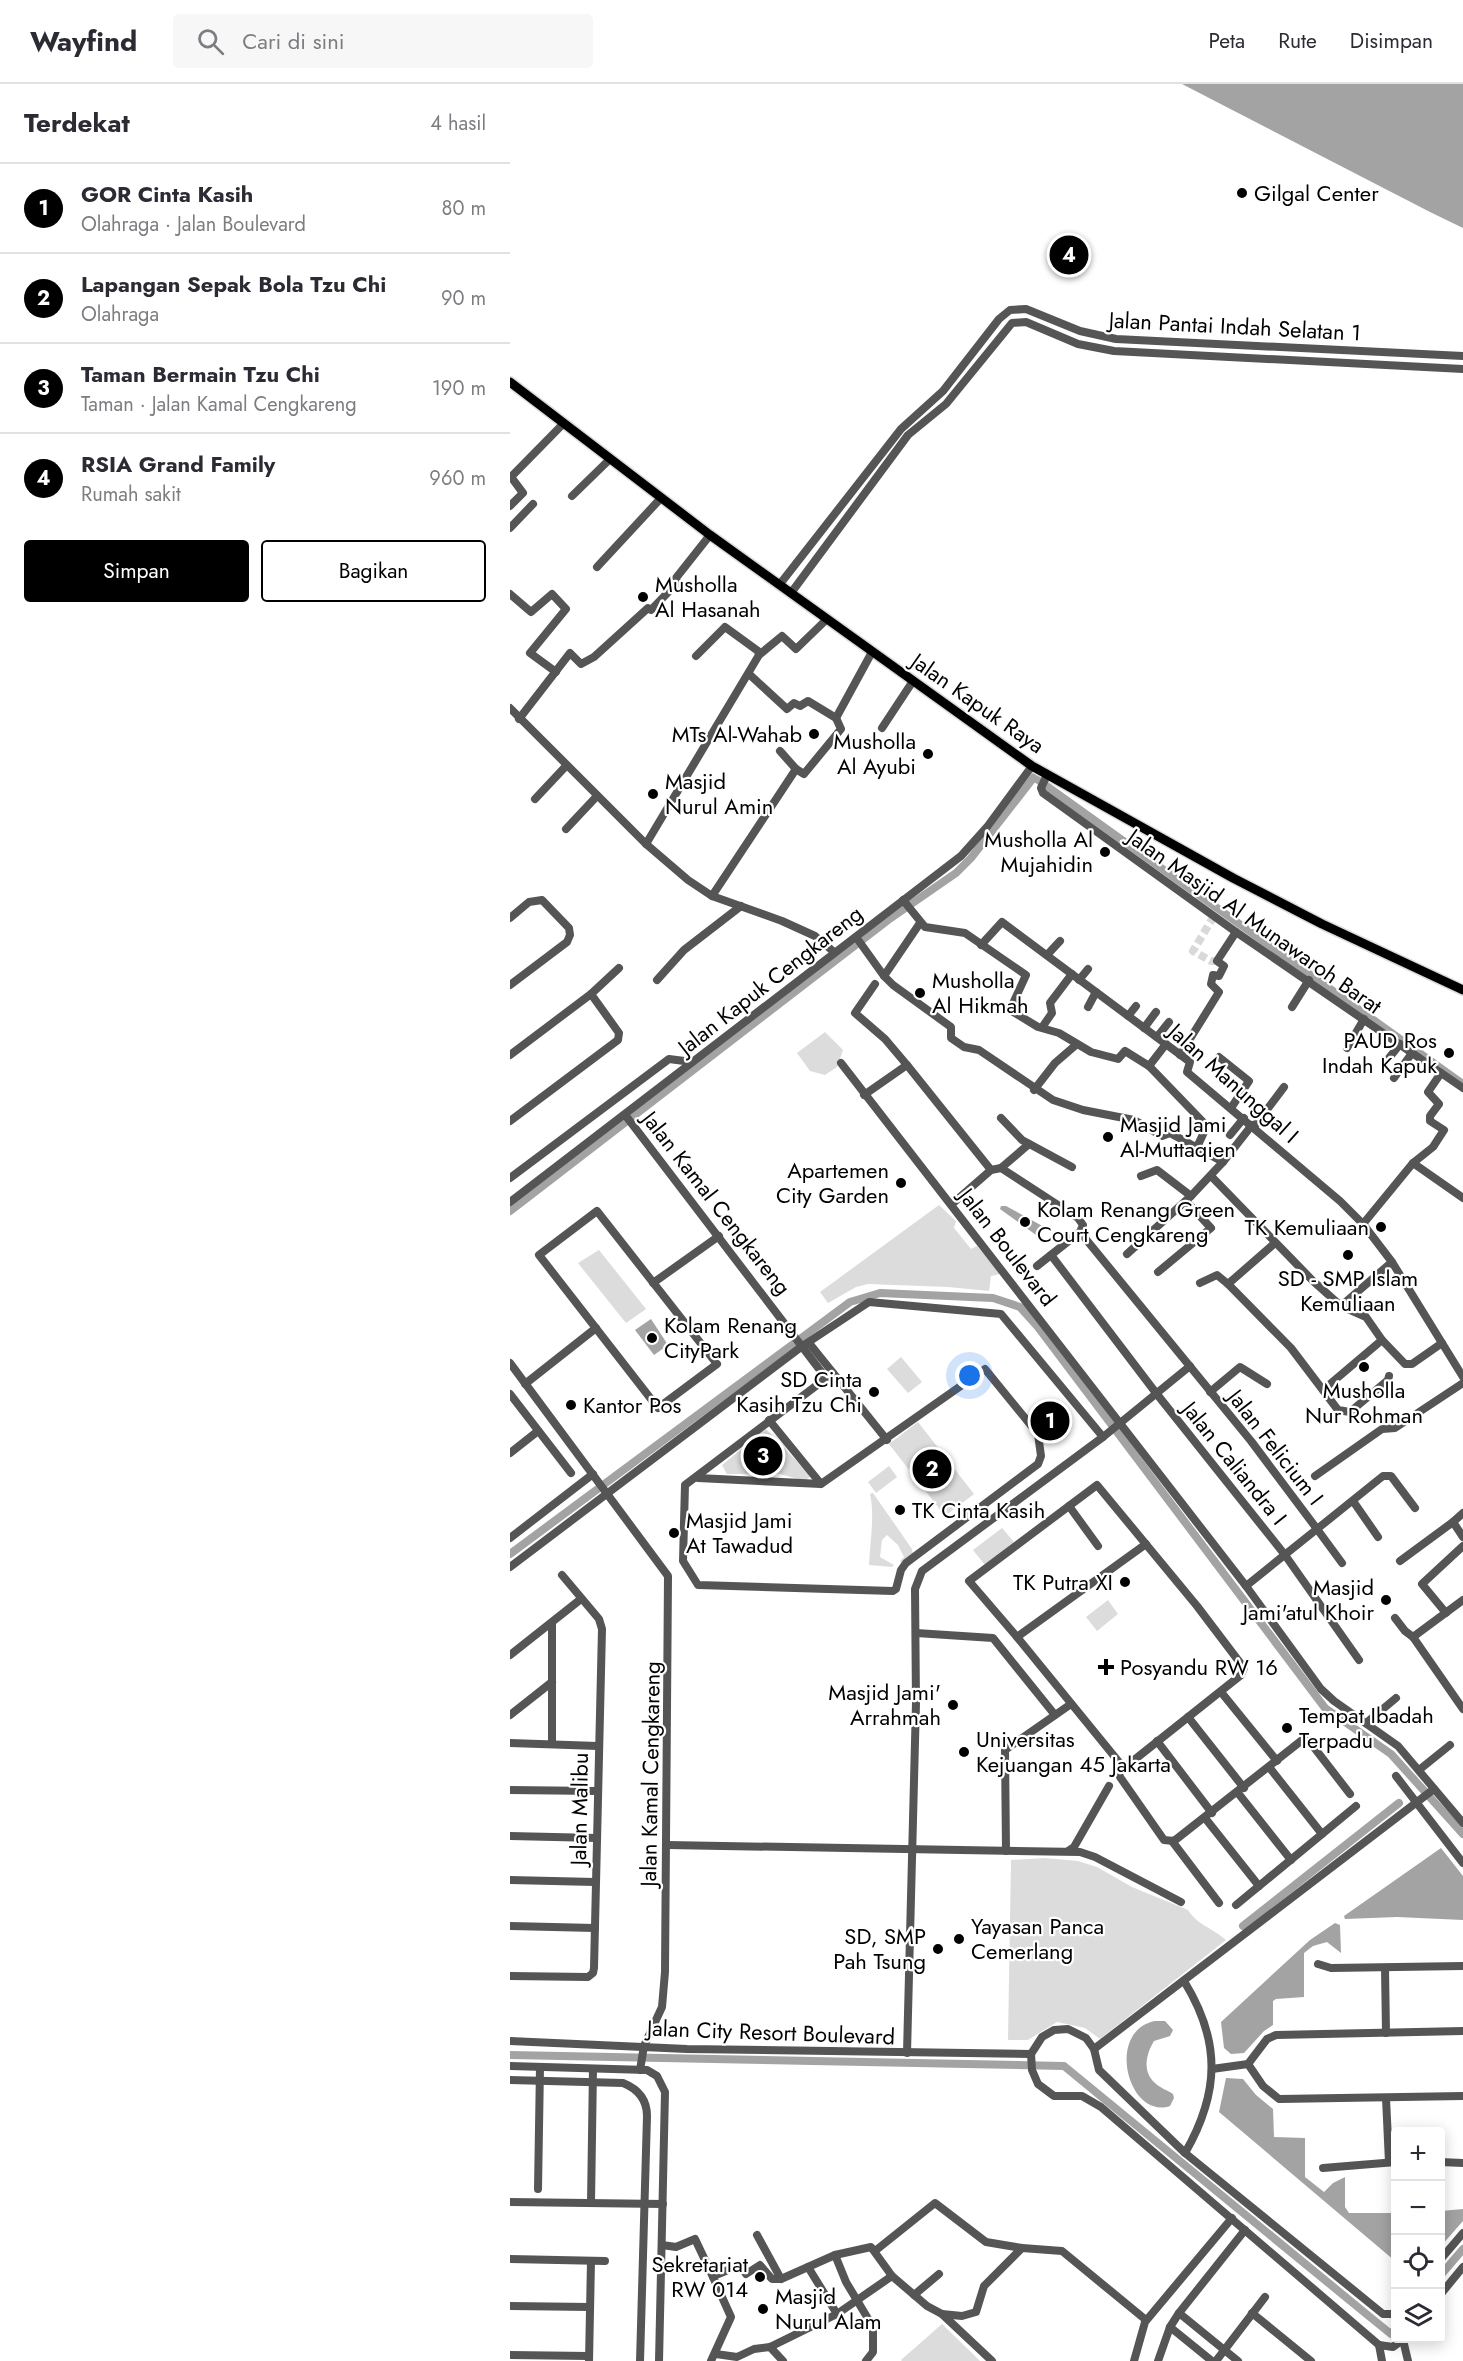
<!DOCTYPE html>
<html lang="id">
<meta charset="utf-8">
<style>
:root{--surface:#fff;--page:#f7f7f7;--text:#2b2b33;--muted:#7c7c81;--line:#e1e1e2;--accent:#000}
body{margin:0;font-family:Jost,sans-serif;background:var(--page);color:var(--text)}
.controls{position:absolute;right:18px;bottom:18px;display:grid;overflow:hidden;border-radius:6px;box-shadow:0 3px 15px #0003}
.controls button{width:54px;height:54px;display:grid;place-items:center;padding:0;border:0;border-bottom:2px solid var(--line);background:var(--surface);color:var(--text);font:30px sans-serif}
.you{position:absolute;left:460px;top:1292px;width:21px;height:21px;margin:-15px;border:4px solid #fff;border-radius:50%;background:#1a73e8;box-shadow:0 0 0 9px #1a73e833}
.badge{display:grid;place-items:center;width:39px;height:39px;border-radius:50%;background:var(--accent);color:#fff;font-size:20px;font-weight:700}
.pin{position:absolute;translate:-50% -50%;border:3px solid #fff;box-shadow:0 2px 6px #0006}
.list{margin:0;padding:0;list-style:none}
h2{display:flex;justify-content:space-between;align-items:center;height:78px;margin:0;padding:0 24px;font-size:26px}
h2 small{font-size:20px;font-weight:400;color:var(--muted)}
.list li{display:grid;grid-template-columns:39px 1fr auto;gap:18px;align-items:center;box-sizing:border-box;height:90px;padding:0 24px;border-top:2px solid var(--line)}
.list b{display:block;font-size:22px;white-space:nowrap}
.list p{margin:0;font-size:20px;white-space:nowrap;color:var(--muted)}
.list em{font-size:20px;font-style:normal;color:var(--muted)}
.actions{display:flex;gap:12px;padding:18px 24px}
.actions a{flex:1;padding:14px 0;border:2px solid var(--accent);border-radius:6px;text-align:center;font-size:21px;color:var(--accent)}
.actions .main{background:var(--accent);color:#fff}
.icon{flex:none;width:33px;height:33px;fill:none;stroke:currentColor;stroke-width:2;stroke-linecap:round;stroke-linejoin:round}
.map{position:relative;flex:none;width:953px;height:2277px;overflow:hidden}
header{display:flex;align-items:center;gap:36px;box-sizing:border-box;height:84px;padding:0 30px;background:var(--surface);border-bottom:2px solid var(--line)}
header strong{font-size:28px}
nav{display:flex;gap:33px;margin-inline-start:auto;font-size:21px}
.search{width:420px;height:54px;background:var(--page);display:flex;align-items:center;gap:15px;box-sizing:border-box;padding:0 21px;border-radius:6px;color:var(--muted);font-size:22px}
main{display:flex}
aside{flex:1;background:var(--surface)}
.map>svg:first-child{display:block}
.green{fill:#dcdcdc}
.water{fill:#a3a3a3}
.lines{fill:none;stroke-linecap:round;stroke-linejoin:round}
.canal{stroke:#a3a3a3;stroke-width:8}
.minor-tunnel{stroke:#d9d9d9;stroke-width:8;stroke-dasharray:8 4;stroke-linecap:butt}
.major-casing{stroke:#dbdbdb;stroke-width:12}
.minor{stroke:#555;stroke-width:8}
.major{stroke:#000;stroke-width:9}
.poi-dot{fill:#000;stroke:#fff;stroke-width:2}
.labels{text-anchor:middle;dominant-baseline:central;stroke-width:4.5;stroke-linejoin:round;paint-order:stroke}
.poi-label{font-size:22px;fill:#000;stroke:#fff;text-anchor:start}
.street-label{font-size:22px;fill:#000;stroke:#fff}
</style>
<header>
<strong>Wayfind</strong>
<div class="search"><svg class="icon" aria-label="search" viewBox="0 0 24 24"><circle cx="10" cy="10" r="6"/><path d="M15 15l6 6"/></svg>Cari di sini</div>
<nav><a>Peta</a><a>Rute</a><a>Disimpan</a></nav>
</header>
<main>
<aside>
<h2>Terdekat<small>4 hasil</small></h2>
<ul class="list">
<li><span class="badge">1</span><div><b>GOR Cinta Kasih</b><p>Olahraga · Jalan Boulevard</p></div><em>80 m</em></li>
<li><span class="badge">2</span><div><b>Lapangan Sepak Bola Tzu Chi</b><p>Olahraga</p></div><em>90 m</em></li>
<li><span class="badge">3</span><div><b>Taman Bermain Tzu Chi</b><p>Taman · Jalan Kamal Cengkareng</p></div><em>190 m</em></li>
<li><span class="badge">4</span><div><b>RSIA Grand Family</b><p>Rumah sakit</p></div><em>960 m</em></li>
</ul>
<div class="actions"><a class="main">Simpan</a><a>Bagikan</a></div>
</aside>
<div class="map">
<svg width="953" height="2277" viewBox="0 0 953 2277">
<rect width="100%" height="100%" fill="#fff"/>
<g class="green">
<polygon points="315,948 333,966 327,983 315,991 300,987 287,969"/>
<polygon points="429,1121 446,1137 444,1144 461,1165 467,1162 490,1190 481,1192 479,1207 438,1203 358,1200 346,1203 318,1219 310,1208"/>
<polygon points="89,1166 136,1225 116,1239 68,1179"/>
<polygon points="391,1273 412,1298 398,1309 377,1285"/>
<polygon points="408,1338 464,1410 435,1432 379,1360"/>
<polygon points="256,1345 301,1392 295,1397 270,1390 217,1390 212,1381"/>
<polygon points="379,1382 387,1393 366,1409 358,1398"/>
<path d="M363,1409L402,1465L403,1470L393,1480L390,1477L394,1473L388,1461L377,1451L372,1456L370,1473L384,1481L382,1483L359,1481C360,1457 365,1432 360,1410Z"/>
<polygon points="492,1444 504,1458 475,1481 463,1466"/>
<polygon points="598,1516 608,1530 587,1547 576,1533"/>
<path d="M534,1774L568,1777L587,1783L622,1803L678,1826C686,1840 704,1845 716,1856L590,1955L575,1944L547,1938L518,1956H498L501,1776Z"/>
<polygon points="432,2240 470,2277 392,2277 391,2276"/>
</g>
<g class="water">
<polygon points="672,0 953,0 953,144 920,128"/>
<polygon points="491,1122 496,1122 536,1144 526,1151 490,1125"/>
<polygon points="141,1235 158,1261 144,1271 125,1246"/>
<polygon points="931,1764 953,1792 953,1836 887,1833 835,1835 834,1832"/>
<polygon points="825,1839 830,1841 831,1869 817,1858 803,1862 794,1869 794,1913 766,1915 763,1917 763,1941 754,1947 734,1969 721,1970 714,1964 711,1938 800,1856"/>
<path d="M645,1937H655L663,1946L660,1952L644,1957C636,1970 632,1988 645,1999C650,2004 657,2006 663,2010L664,2014L660,2022C618,2036 595,1947 645,1937Z"/>
<polygon points="716,1994 733,1995 746,2011 763,2025 764,2053 795,2054 795,2093 814,2108 823,2099 835,2093 835,2123 839,2129 885,2129 885,2177 709,2028"/>
<polygon points="953,2125 953,2137 931,2162 931,2127"/>
</g>
<g class="lines">
<g class="canal">
<polyline points="0,1127 378,836 446,789 461,774 524,693 950,998"/>
<polyline points="0,1470 340,1218 370,1209 483,1214 510,1223 528,1243 815,1624 881,1670 953,1750"/>
<polyline points="733,1842 889,1719"/>
<polyline points="0,1971 554,1982 860,2233 881,2250 886,2244"/>
<polyline points="930,2192 953,2165"/>
</g>
<polyline class="minor-tunnel" points="704,832 683,867 701,877 707,877"/>
<g class="major-casing">
<polyline id="major" points="0,298 200,451 522,682 723,794 812,840 953,906"/>
</g>
<g class="minor">
<polyline points="62,412 100,375"/>
<polyline points="0,422 13,409 1,393 53,340"/>
<polyline points="0,444 23,420"/>
<polyline points="87,483 151,414"/>
<polyline points="270,500 391,345 433,307 489,235 500,226 516,225 570,247 606,255 953,272"/>
<polyline points="281,509 398,351 436,320 502,239 516,238 568,260 604,267 953,285"/>
<polyline points="0,510 21,528 42,510 56,525 20,569 46,588"/>
<polyline points="249,571 272,552 286,565 317,535"/>
<polyline points="0,624 136,760 178,796 202,812 272,837 305,852 324,868"/>
<polyline points="326,634 362,568"/>
<polyline points="9,635 60,569 71,580 84,573 138,524 141,526 167,499 166,494 200,451"/>
<polyline points="372,644 403,597"/>
<polyline points="270,667 286,685"/>
<polyline points="537,691 531,704 533,709 726,848 953,1004"/>
<polyline points="25,715 56,682"/>
<polyline points="56,745 87,712"/>
<polyline points="136,760 249,571 248,567 215,543 186,572"/>
<polyline points="202,812 286,685 294,690 331,645 326,634 298,617 290,622 284,619 277,625 239,590"/>
<polyline points="393,816 415,843 455,849 516,891 500,926 528,943 549,949 581,968 608,975 615,967 639,982 694,1039 696,1044 687,1063"/>
<polyline points="0,834 19,818 32,816 59,844 60,851 57,858 0,901"/>
<polyline points="410,839 374,892 383,901 441,943 441,954 454,963 469,966 543,1016 573,1026 624,1036 652,1052 660,1049 713,1078 681,1112 617,1170"/>
<polyline points="346,853 374,892"/>
<polyline points="471,861 492,838 680,978 677,988 830,1117 853,1140 882,1178 953,1293"/>
<polyline points="537,871 550,857"/>
<polyline points="147,896 174,866 231,822"/>
<polyline points="569,896 578,885"/>
<polyline points="365,900 345,929 375,955 397,981"/>
<polyline points="81,910 109,884"/>
<polyline points="578,923 586,908"/>
<polyline points="782,923 799,896"/>
<polyline points="618,932 626,922"/>
<polyline points="533,942 542,929 540,919 562,890"/>
<polyline points="634,944 646,928"/>
<polyline points="647,953 659,938"/>
<polyline points="837,964 854,935"/>
<polyline points="0,971 81,910 109,949 108,956 0,1037"/>
<polyline points="670,971 709,908 701,900 703,891 709,892 714,882 707,877 726,848"/>
<polyline points="709,973 739,997 721,1024"/>
<polyline points="879,974 890,960"/>
<polyline points="331,979 736,1502 807,1445 741,1357 570,1148"/>
<polyline points="639,982 656,960"/>
<polyline points="884,994 902,969"/>
<polyline points="524,1006 545,979 567,960"/>
<polyline points="354,1011 397,981 481,1086"/>
<polyline points="116,1032 316,1294"/>
<polyline points="491,1034 512,1056 562,1083"/>
<polyline points="744,1043 774,1003"/>
<polyline points="720,1051 734,1034"/>
<polyline points="713,1078 742,1041"/>
<polyline points="903,1079 923,1063 934,1046 920,1037 920,1032 929,1020 918,1008 931,989"/>
<polyline points="491,1084 568,1134 573,1141 570,1148 527,1182"/>
<polyline points="631,1092 647,1086 681,1112"/>
<polyline points="701,1092 803,1197 831,1222 856,1233 872,1256 895,1280 902,1280 932,1259"/>
<polyline points="0,1094 159,975 182,978"/>
<polyline points="0,1118 451,772 477,743 522,682"/>
<polyline points="442,1120 481,1086 491,1084 519,1060"/>
<polygon points="87,1127 207,1280 148,1324 29,1171"/>
<polyline points="853,1140 903,1079 953,1114"/>
<polyline points="765,1159 718,1200 781,1264 828,1326 840,1328 878,1296 879,1292"/>
<polyline points="541,1171 646,1309 775,1471 849,1576"/>
<polyline points="648,1188 701,1144 676,1117"/>
<polyline points="143,1199 209,1152"/>
<polyline points="690,1199 707,1191 718,1200"/>
<polyline points="831,1222 882,1178"/>
<polyline points="299,1259 377,1356"/>
<polyline points="0,1279 158,1492 155,1888 152,1923 134,1962 130,1986"/>
<polyline points="15,1300 86,1244"/>
<polyline points="813,1306 872,1256"/>
<polyline points="700,1308 730,1283 757,1300"/>
<polyline points="0,1310 61,1389"/>
<polyline points="259,1336 311,1400"/>
<polyline points="0,1369 28,1347"/>
<polyline points="805,1392 872,1345 885,1344 953,1299"/>
<polyline points="188,1394 311,1400 475,1285 528,1350 531,1372 528,1380 396,1479 391,1486 386,1505 383,1507 188,1501 173,1477 175,1401 323,1289"/>
<polyline points="843,1417 868,1453"/>
<polyline points="559,1422 588,1462"/>
<polyline points="953,1429 943,1438 953,1453"/>
<polyline points="0,1454 83,1390"/>
<polyline points="890,1477 943,1438"/>
<polyline points="832,1479 807,1445 873,1392 881,1392 905,1424"/>
<polyline points="0,1483 291,1263 359,1218 491,1230 593,1353"/>
<polyline points="736,1502 811,1605 824,1617 888,1662 953,1739"/>
<polyline points="936,1529 912,1500 953,1462"/>
<polyline points="885,1534 895,1547 903,1553 953,1625"/>
<polyline points="406,1549 483,1554 545,1631"/>
<polyline points="507,1553 636,1460"/>
<polyline points="903,1553 953,1516"/>
<polyline points="0,1571 71,1515"/>
<polyline points="711,1608 767,1677"/>
<polyline points="0,1631 42,1598"/>
<polyline points="678,1633 734,1704"/>
<polyline points="856,1639 886,1614"/>
<polyline points="647,1657 702,1729"/>
<polyline points="0,1659 88,1662"/>
<polyline points="42,1660 42,1539"/>
<polyline points="613,1683 507,1553 459,1497 587,1401 687,1522 734,1584 731,1591 609,1688 610,1693 654,1756 664,1757 796,1653 840,1710"/>
<polyline points="759,1683 812,1750"/>
<polyline points="909,1686 940,1661"/>
<polyline points="886,1692 953,1779"/>
<polyline points="0,1706 87,1707"/>
<polyline points="728,1709 781,1776"/>
<polyline points="695,1734 749,1802"/>
<polyline points="0,1752 87,1754"/>
<polyline points="662,1757 709,1819"/>
<polyline points="157,1761 570,1768 585,1773 671,1818"/>
<polyline points="496,1767 495,1666 561,1620"/>
<polyline points="558,1767 564,1763 599,1702"/>
<polyline points="0,1796 85,1798"/>
<polyline points="726,1821 846,1722"/>
<polyline points="0,1842 85,1844"/>
<polyline points="808,1880 821,1884 953,1882"/>
<polyline points="875,1884 876,1949"/>
<polyline points="0,1892 78,1893 83,1889 84,1884 92,1545 89,1535 52,1491"/>
<path d="M674,1897C711,1957 710,2008 675,2069"/>
<polyline points="0,1957 177,1965 521,1970"/>
<polyline points="584,1965 924,1705"/>
<polyline points="397,1969 406,1619 405,1505 412,1487 593,1353 680,1282"/>
<polyline points="738,1980 753,2002 769,2015 953,2012"/>
<polyline points="0,1982 137,1986 147,1992 155,2008 149,2277"/>
<polyline points="702,1985 738,1980 757,1955 766,1951 953,1947"/>
<path d="M0,1996L113,1999C128,2005 137,2016 137,2032L130,2277"/>
<polyline points="876,2014 879,2078"/>
<polyline points="930,2078 953,2079"/>
<polyline points="813,2084 886,2078"/>
<polyline points="28,2105 30,1983"/>
<polyline points="0,2118 153,2120"/>
<polyline points="81,2119 83,1985"/>
<polyline points="247,2151 271,2195"/>
<polyline points="152,2161 166,2163 185,2155 203,2193"/>
<polyline points="365,2167 425,2119 476,2158 512,2164"/>
<polyline points="325,2171 336,2198 363,2243 363,2268 356,2277"/>
<polyline points="0,2175 95,2177"/>
<polyline points="930,2176 953,2149"/>
<polyline points="298,2183 327,2230"/>
<polyline points="404,2211 429,2190"/>
<polyline points="930,2211 953,2183"/>
<polyline points="0,2222 80,2223"/>
<polyline points="669,2229 728,2277"/>
<polyline points="742,2229 801,2277"/>
<polyline points="432,2230 452,2232 466,2228 474,2202 512,2164 552,2167 636,2236"/>
<polyline points="886,2230 873,2230 675,2069 589,1986 584,1965 576,1954 558,1945 544,1946 532,1953 521,1970 522,1986 528,2000 544,2012 572,2012 591,2023 869,2261 883,2263 895,2254"/>
<polyline points="660,2243 702,2277"/>
<polyline points="893,2256 898,2277"/>
<polyline points="869,2261 872,2277"/>
<polyline points="260,2263 273,2277"/>
<polyline points="206,2270 227,2273 244,2265 260,2263 327,2230 382,2192"/>
<polyline points="0,2271 79,2272"/>
<polyline points="79,2277 81,2177"/>
<polyline points="201,2277 221,2233 203,2193 206,2191 230,2181 236,2190 250,2181 262,2195 271,2195 325,2171 361,2163 382,2192 417,2222 432,2230 482,2277"/>
<polyline points="624,2277 635,2238 722,2134"/>
<polyline points="648,2277 660,2243 669,2229 735,2146"/>
<polyline points="706,2277 755,2213"/>
</g>
<use href="#major" class="major"/>
</g>
<g class="poi-dot">
<circle cx="732" cy="109" r="6"/>
<circle cx="133" cy="513" r="6"/>
<circle cx="304" cy="650" r="6"/>
<circle cx="418" cy="670" r="6"/>
<circle cx="143" cy="710" r="6"/>
<circle cx="595" cy="768" r="6"/>
<circle cx="410" cy="909" r="6"/>
<circle cx="939" cy="969" r="6"/>
<circle cx="598" cy="1053" r="6"/>
<circle cx="391" cy="1099" r="6"/>
<circle cx="515" cy="1138" r="6"/>
<circle cx="871" cy="1143" r="6"/>
<circle cx="838" cy="1171" r="6"/>
<circle cx="142" cy="1254" r="6"/>
<circle cx="854" cy="1283" r="6"/>
<circle cx="364" cy="1308" r="6"/>
<circle cx="61" cy="1321" r="6"/>
<circle cx="390" cy="1426" r="6"/>
<circle cx="164" cy="1449" r="6"/>
<circle cx="615" cy="1498" r="6"/>
<circle cx="876" cy="1516" r="6"/>
<path d="M593 1574h6v6h6v6h-6v6h-6v-6h-6v-6h6z"/>
<circle cx="443" cy="1621" r="6"/>
<circle cx="777" cy="1644" r="6"/>
<circle cx="454" cy="1668" r="6"/>
<circle cx="449" cy="1855" r="6"/>
<circle cx="428" cy="1865" r="6"/>
<circle cx="250" cy="2193" r="6"/>
<circle cx="253" cy="2225" r="6"/>
</g>
<g class="labels">
<g class="poi-label">
<text x="744" y="109">Gilgal Center</text>
<text x="145" y="500">Musholla<tspan x="145" dy="25">Al Hasanah</tspan></text>
<text x="292" y="650" text-anchor="end">MTs Al-Wahab</text>
<text x="406" y="657" text-anchor="end">Musholla<tspan x="406" dy="25">Al Ayubi</tspan></text>
<text x="155" y="697">Masjid<tspan x="155" dy="25">Nurul Amin</tspan></text>
<text x="583" y="755" text-anchor="end">Musholla Al<tspan x="583" dy="25">Mujahidin</tspan></text>
<text x="422" y="896">Musholla<tspan x="422" dy="25">Al Hikmah</tspan></text>
<text x="927" y="956" text-anchor="end">PAUD Ros<tspan x="927" dy="25">Indah Kapuk</tspan></text>
<text x="610" y="1040">Masjid Jami<tspan x="610" dy="25">Al-Muttaqien</tspan></text>
<text x="379" y="1086" text-anchor="end">Apartemen<tspan x="379" dy="25">City Garden</tspan></text>
<text x="527" y="1125">Kolam Renang Green<tspan x="527" dy="25">Court Cengkareng</tspan></text>
<text x="859" y="1143" text-anchor="end">TK Kemuliaan</text>
<text x="838" y="1194" text-anchor="middle">SD - SMP Islam<tspan x="838" dy="25">Kemuliaan</tspan></text>
<text x="154" y="1241">Kolam Renang<tspan x="154" dy="25">CityPark</tspan></text>
<text x="352" y="1295" text-anchor="end">SD Cinta<tspan x="352" dy="25">Kasih Tzu Chi</tspan></text>
<text x="854" y="1306" text-anchor="middle">Musholla<tspan x="854" dy="25">Nur Rohman</tspan></text>
<text x="73" y="1321">Kantor Pos</text>
<text x="402" y="1426">TK Cinta Kasih</text>
<text x="176" y="1436">Masjid Jami<tspan x="176" dy="25">At Tawadud</tspan></text>
<text x="603" y="1498" text-anchor="end">TK Putra XI</text>
<text x="864" y="1503" text-anchor="end">Masjid<tspan x="864" dy="25">Jami'atul Khoir</tspan></text>
<text x="610" y="1583">Posyandu RW 16</text>
<text x="431" y="1608" text-anchor="end">Masjid Jami'<tspan x="431" dy="25">Arrahmah</tspan></text>
<text x="789" y="1631">Tempat Ibadah<tspan x="789" dy="25">Terpadu</tspan></text>
<text x="466" y="1655">Universitas<tspan x="466" dy="25">Kejuangan 45 Jakarta</tspan></text>
<text x="461" y="1842">Yayasan Panca<tspan x="461" dy="25">Cemerlang</tspan></text>
<text x="416" y="1852" text-anchor="end">SD, SMP<tspan x="416" dy="25">Pah Tsung</tspan></text>
<text x="238" y="2180" text-anchor="end">Sekretariat<tspan x="238" dy="25">RW 014</tspan></text>
<text x="265" y="2212">Masjid<tspan x="265" dy="25">Nurul Alam</tspan></text>
</g>
<g class="street-label">
<text transform="translate(725 242) rotate(3)">Jalan Pantai Indah Selatan 1</text>
<text transform="translate(468 619) rotate(35)">Jalan Kapuk Raya</text>
<text transform="translate(745 837) rotate(35)">Jalan Masjid Al Munawaroh Barat</text>
<text transform="translate(260 896) rotate(-38)">Jalan Kapuk Cengkareng</text>
<text transform="translate(724 999) rotate(42)">Jalan Manunggal I</text>
<text transform="translate(207 1119) rotate(52)">Jalan Kamal Cengkareng</text>
<text transform="translate(498 1163) rotate(52)">Jalan Boulevard</text>
<text transform="translate(766 1363) rotate(52)">Jalan Felicium I</text>
<text transform="translate(725 1379) rotate(51)">Jalan Caliandra I</text>
<text transform="translate(140 1690) rotate(-89)">Jalan Kamal Cengkareng</text>
<text transform="translate(69 1725) rotate(-89)">Jalan Malibu</text>
<text transform="translate(261 1948) rotate(2)">Jalan City Resort Boulevard</text>
</g>
</g>
</svg>
<div class="controls">
<button>+</button>
<button>−</button>
<button><svg class="icon" aria-label="locate" viewBox="0 0 24 24"><circle cx="12" cy="12" r="6"/><path d="M12 2v4M12 18v4M2 12h4M18 12h4"/></svg></button>
<button><svg class="icon" aria-label="layers" viewBox="0 0 24 24"><path d="M12 4l9 5-9 5-9-5zM3 14l9 5 9-5"/></svg></button>
</div>
<div class="you"></div>
<div class="pin badge" style="left:540px;top:1337px">1</div>
<div class="pin badge" style="left:422px;top:1385px">2</div>
<div class="pin badge" style="left:253px;top:1372px">3</div>
<div class="pin badge" style="left:559px;top:171px">4</div>
</div>
</main>
